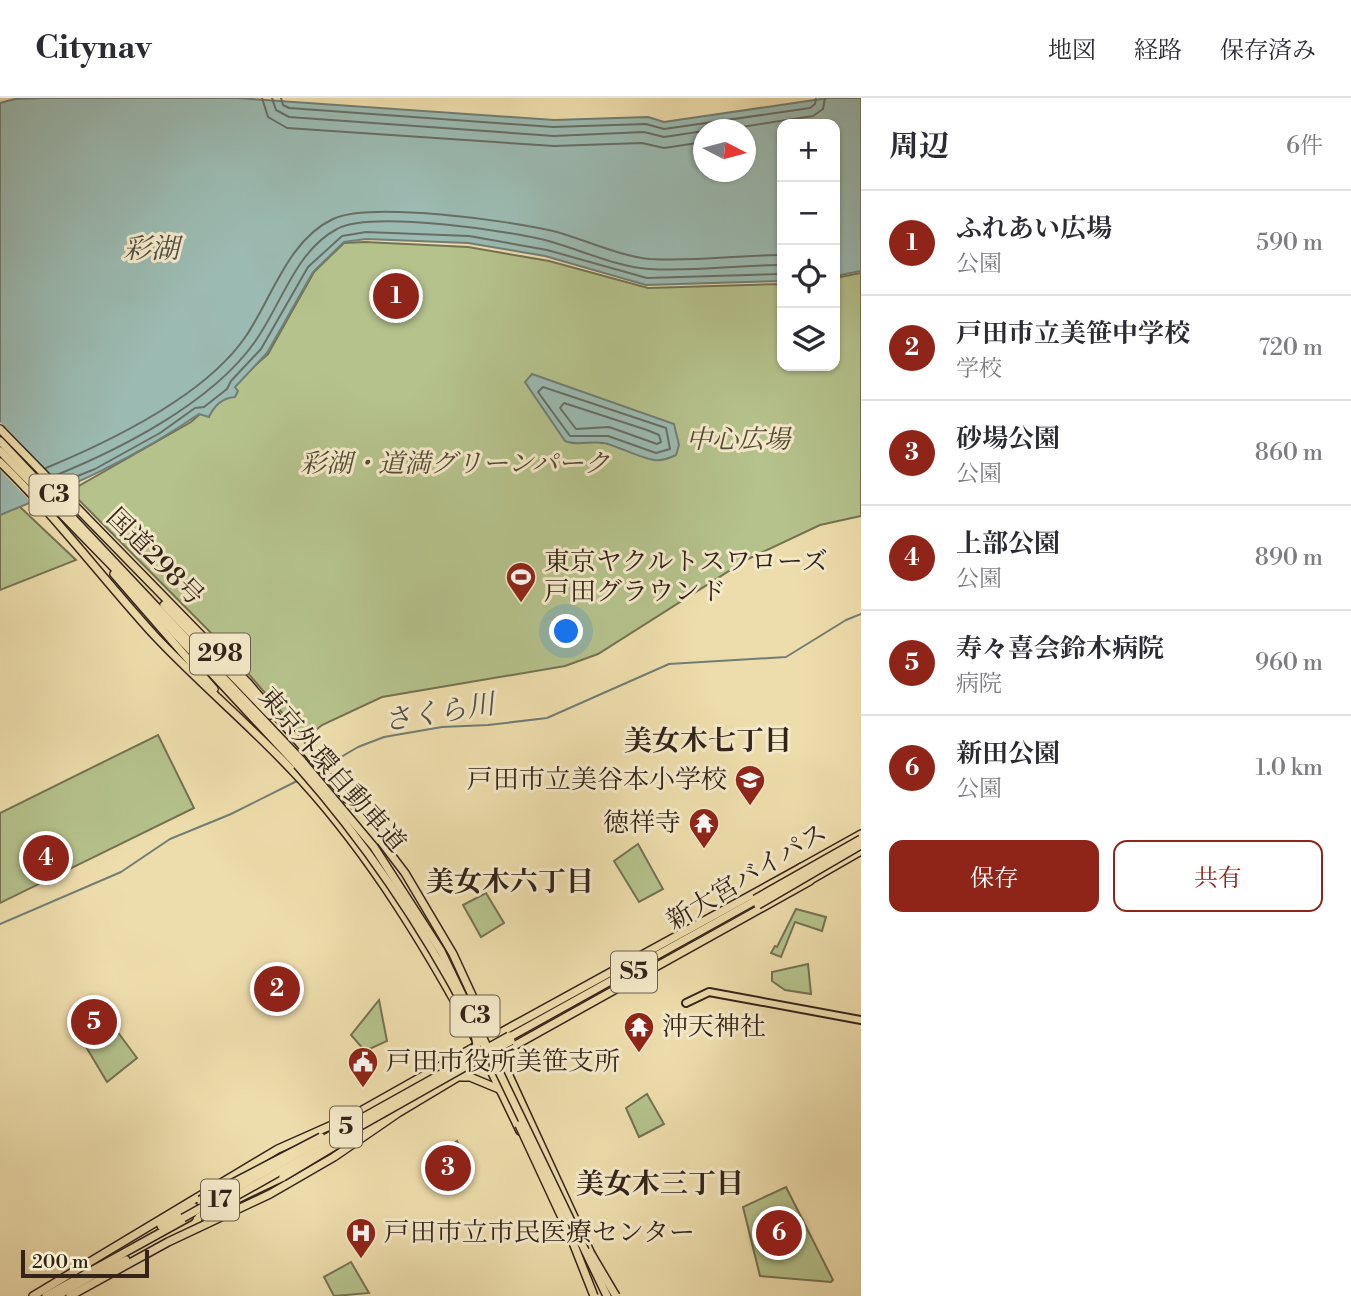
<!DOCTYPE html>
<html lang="ja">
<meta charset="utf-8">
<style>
:root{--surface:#fff;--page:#f2f2f3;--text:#2b2b33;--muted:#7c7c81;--line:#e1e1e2;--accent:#8f2418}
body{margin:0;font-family:"Libre Bodoni","Noto Serif JP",serif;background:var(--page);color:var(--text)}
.controls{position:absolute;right:21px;top:21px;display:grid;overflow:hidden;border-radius:14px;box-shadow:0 2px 5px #0004}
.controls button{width:63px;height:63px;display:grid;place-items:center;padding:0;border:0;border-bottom:2px solid var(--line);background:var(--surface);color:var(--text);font:35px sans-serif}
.compass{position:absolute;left:693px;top:21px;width:63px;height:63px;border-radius:50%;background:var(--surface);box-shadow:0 2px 5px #0004;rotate:96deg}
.scale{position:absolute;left:21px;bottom:18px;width:128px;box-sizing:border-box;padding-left:7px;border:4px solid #33231a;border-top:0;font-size:19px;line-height:24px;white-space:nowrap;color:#33231a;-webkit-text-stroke:5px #f4e9c9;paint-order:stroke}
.you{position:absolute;left:567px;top:534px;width:24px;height:24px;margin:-18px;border:5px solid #fff;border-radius:50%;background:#1a73e8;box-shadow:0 0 0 10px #1a73e833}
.badge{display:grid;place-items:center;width:46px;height:46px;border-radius:50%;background:var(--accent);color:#fff;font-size:23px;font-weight:700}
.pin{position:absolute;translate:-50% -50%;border:4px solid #fff;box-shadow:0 2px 7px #0006}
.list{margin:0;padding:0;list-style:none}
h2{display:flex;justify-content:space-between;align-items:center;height:91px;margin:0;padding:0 28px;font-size:30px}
h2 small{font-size:23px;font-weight:400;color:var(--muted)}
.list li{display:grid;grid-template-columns:46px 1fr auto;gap:21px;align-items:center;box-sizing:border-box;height:105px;padding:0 28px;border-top:2px solid var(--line)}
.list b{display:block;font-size:26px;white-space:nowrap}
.list p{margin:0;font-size:23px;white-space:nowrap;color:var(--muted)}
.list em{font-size:23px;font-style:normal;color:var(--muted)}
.actions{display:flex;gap:14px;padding:21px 28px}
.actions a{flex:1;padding:16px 0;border:2px solid var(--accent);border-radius:14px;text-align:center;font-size:24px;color:var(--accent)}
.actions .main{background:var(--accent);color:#fff}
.icon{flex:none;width:38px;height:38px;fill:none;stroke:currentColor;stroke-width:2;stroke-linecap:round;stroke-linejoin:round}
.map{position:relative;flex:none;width:861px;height:1198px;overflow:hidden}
header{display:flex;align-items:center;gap:42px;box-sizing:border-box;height:98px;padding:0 35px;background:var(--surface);border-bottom:2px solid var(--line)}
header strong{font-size:33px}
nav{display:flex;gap:38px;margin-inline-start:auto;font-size:24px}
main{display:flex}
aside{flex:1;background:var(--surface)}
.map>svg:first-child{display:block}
.green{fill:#b5c28c;stroke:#747253;stroke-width:2}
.water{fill:#9bbab1;stroke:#717e75;stroke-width:2;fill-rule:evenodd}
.pier{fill:#eeddac}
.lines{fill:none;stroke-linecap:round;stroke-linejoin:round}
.shore{stroke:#676e66;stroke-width:2}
.stream{stroke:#717e75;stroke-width:2}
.major-casing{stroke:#33231a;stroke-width:10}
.highway-casing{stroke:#33231a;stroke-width:10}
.major{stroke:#eeddac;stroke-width:6}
.highway{stroke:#eeddac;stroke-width:7}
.highway-bridge-casing{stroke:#33231a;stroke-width:10;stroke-linecap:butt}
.highway-bridge{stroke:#eeddac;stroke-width:7}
.labels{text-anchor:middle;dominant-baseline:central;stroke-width:6;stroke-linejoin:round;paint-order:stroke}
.shield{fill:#f4e9c9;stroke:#6d5e4e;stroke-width:2}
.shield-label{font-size:24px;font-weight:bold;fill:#33231a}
.park-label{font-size:26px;font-style:italic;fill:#544b36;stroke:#f4e9c9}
.street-label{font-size:26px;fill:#33231a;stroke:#f4e9c9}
.poi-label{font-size:26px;fill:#33231a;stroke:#f4e9c9;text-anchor:start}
.water-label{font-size:28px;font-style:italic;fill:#525047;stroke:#f4e9c9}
.neighbourhood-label{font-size:28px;font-weight:bold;fill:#33231a;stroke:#f4e9c9}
</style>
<header>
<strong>Citynav</strong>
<nav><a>地図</a><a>経路</a><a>保存済み</a></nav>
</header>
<main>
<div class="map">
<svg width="861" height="1198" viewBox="0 0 861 1198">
<rect width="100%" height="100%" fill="#eeddac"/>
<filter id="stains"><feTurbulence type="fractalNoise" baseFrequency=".00286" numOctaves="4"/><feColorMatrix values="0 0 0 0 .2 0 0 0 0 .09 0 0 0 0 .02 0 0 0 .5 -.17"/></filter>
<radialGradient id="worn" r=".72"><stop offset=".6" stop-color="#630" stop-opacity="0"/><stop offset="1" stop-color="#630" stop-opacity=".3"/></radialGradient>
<g class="green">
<polygon points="365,144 468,149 549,163 648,190 782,186 782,268 835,268 835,180 861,175 861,418 820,427 748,461 598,556 565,568 382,599 322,627 305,641 226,550 70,393 191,324 268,256 314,174 344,145"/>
<polygon points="0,390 76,462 0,492"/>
<polygon points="158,637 194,710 0,805 0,715"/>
<polygon points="638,746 663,791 639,804 614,763"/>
<polygon points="486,795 504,825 481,839 463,807"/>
<polygon points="796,811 826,819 822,833 795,824 781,859 771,855 775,848 777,849"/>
<polygon points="808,866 811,896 785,892 772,883 772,874"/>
<polygon points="379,902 387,943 365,953 351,937"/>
<polygon points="111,925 137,960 107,984 82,942"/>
<polygon points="647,996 664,1026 639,1039 626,1010"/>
<polygon points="457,1043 471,1074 437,1091 424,1067"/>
<polygon points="786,1089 833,1182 831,1184 760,1178 743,1109"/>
<polygon points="351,1164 369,1195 334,1198 324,1179"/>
</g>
<g class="water">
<path d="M40,0H237L554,22L648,19L664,24L828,0H861V173L835,178V26H782V183L646,187L545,158L468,145L366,141L344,144L313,174L267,255L235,289L238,293L235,299C222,300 214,308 209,319L199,316C135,360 72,388 0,417V5L15,1ZM704,32H746V74H704Z"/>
<path d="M532,276L674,326L679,347L676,357C670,360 661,363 654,362C641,360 621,350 608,346C595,341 579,349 565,343L525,284Z"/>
</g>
<polygon class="pier" points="0,324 16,340 67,394 34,407 0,372"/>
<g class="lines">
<g class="shore">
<polyline points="262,0 268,19 287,30 554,48 642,45 664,50 704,44"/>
<polyline points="272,0 276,12 289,19 554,38 644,34 664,39 704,33"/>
<polyline points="281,0 283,7 289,10 553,29 646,26 664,31 810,10 815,6 816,0"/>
<polyline points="722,32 813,18 823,11 825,0"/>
<polygon points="543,289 666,330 670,351 656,355 608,338 570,338 538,294"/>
<polygon points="564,305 647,332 659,337 661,344 657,346 609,329 576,331 560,310"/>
<path d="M46,370C111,343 206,297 246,238C272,200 288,142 333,121C370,103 511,123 553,133C584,141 618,158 650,161C693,164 739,157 782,157"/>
<path d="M54,378C121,351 211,305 254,245C281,208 295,153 337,131C370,112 514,133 552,144C583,153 618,169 649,171C693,174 738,167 782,167"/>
<polyline points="60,385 95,371 160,335 195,310 204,309 227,291 231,283 261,251 308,169 342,138 366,134 469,138 547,152 647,180 782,176"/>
</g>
<g class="stream">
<polyline points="324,669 358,649 384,639 442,629 488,627 547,620 669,566 786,559 846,522 861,516"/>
<polyline points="0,826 121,774 170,741 231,716 297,683"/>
</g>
<g class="major-casing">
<polyline id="major" points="686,905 709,894 861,922"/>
</g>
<g class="highway-casing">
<g id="highway">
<polyline points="0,331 249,586 360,716 405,775 453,856 592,1158"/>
<polyline points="0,343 302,663"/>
<polyline points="0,353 117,473 297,667"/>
<path d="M0,364C56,418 103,481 155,538C202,588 256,632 302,683C372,760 427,851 476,942"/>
<polyline points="114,476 214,591"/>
<polyline points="164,507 270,617"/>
<polyline points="344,709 376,743"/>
<polyline points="800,770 861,736"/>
<polyline points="807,784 861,753"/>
<polyline points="508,940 760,800"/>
<polyline points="489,941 802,769"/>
<polyline points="483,956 520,1033"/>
<polyline points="461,979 470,979 499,991"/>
<polyline points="348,1037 382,1023"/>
<polyline points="233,1103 283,1079"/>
<polyline points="161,1128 194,1109"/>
<polyline points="97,1175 126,1162"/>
<polyline points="603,1182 611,1198"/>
<polyline points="33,1198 278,1051 350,1019 476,948"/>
<polyline points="46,1198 189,1119"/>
<polyline points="57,1198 97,1175"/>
<polyline points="70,1198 168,1144 270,1096 334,1059 398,1015 458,979 810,783"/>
</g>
</g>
<use href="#major" class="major"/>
<use href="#highway" class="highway"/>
<g class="highway-bridge-casing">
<g id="highway-bridge">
<polyline points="302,663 374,749 441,853 607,1198"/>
<path d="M297,667C373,753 433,844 484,947"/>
<polyline points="755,801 861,741"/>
<polyline points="758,807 861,747"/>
<polyline points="492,956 494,973"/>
<polyline points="468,958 477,947 475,936"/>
<polyline points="519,1027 570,1137 594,1198"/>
<polyline points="283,1079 338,1046"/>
<polyline points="200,1102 321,1039"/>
<polyline points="199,1119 511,943"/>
<polyline points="183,1120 509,938"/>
<polyline points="590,1154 616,1198"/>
</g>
</g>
<use href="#highway-bridge" class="highway-bridge"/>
</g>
<defs>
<g id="stadium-pin" transform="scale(1.575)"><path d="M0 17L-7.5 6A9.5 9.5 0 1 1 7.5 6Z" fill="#8f2418" stroke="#f4e9c9"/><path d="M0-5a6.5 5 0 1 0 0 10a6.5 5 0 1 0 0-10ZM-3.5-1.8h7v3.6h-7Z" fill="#fff"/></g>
<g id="school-pin" transform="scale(1.575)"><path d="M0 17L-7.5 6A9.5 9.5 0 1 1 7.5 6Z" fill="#8f2418" stroke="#f4e9c9"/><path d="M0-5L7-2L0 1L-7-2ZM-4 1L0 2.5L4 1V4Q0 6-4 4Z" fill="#fff"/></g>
<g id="temple-pin" transform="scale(1.575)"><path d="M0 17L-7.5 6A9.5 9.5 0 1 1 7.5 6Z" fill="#8f2418" stroke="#f4e9c9"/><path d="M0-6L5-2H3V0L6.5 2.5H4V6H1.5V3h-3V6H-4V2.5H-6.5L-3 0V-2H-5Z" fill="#fff"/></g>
<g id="civic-pin" transform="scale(1.575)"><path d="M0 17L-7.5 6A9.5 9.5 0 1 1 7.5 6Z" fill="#8f2418" stroke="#f4e9c9"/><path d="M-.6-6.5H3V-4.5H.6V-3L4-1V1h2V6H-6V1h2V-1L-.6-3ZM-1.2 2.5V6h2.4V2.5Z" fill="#fff"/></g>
<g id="hospital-pin" transform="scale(1.575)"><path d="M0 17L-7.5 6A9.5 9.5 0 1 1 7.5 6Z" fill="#8f2418" stroke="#f4e9c9"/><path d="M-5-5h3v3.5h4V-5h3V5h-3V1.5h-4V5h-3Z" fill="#fff"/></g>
</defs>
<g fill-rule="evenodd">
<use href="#stadium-pin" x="521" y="479"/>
<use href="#school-pin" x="750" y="682"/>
<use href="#temple-pin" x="704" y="725"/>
<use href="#temple-pin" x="639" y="929"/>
<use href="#civic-pin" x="363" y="964"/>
<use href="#hospital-pin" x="361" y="1135"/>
</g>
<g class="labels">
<g class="shield">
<rect x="29.5" y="376.5" width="49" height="41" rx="5"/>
<rect x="190" y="535.5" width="60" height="41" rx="5"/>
<rect x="611" y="853.5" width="46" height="41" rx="5"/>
<rect x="450.5" y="897.5" width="49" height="41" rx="5"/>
<rect x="330" y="1008.5" width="32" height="41" rx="5"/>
<rect x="201" y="1081.5" width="38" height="41" rx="5"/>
</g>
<g class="shield-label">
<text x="54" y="397">C3</text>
<text x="220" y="556">298</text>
<text x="634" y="874">S5</text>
<text x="475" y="918">C3</text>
<text x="346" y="1029">5</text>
<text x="220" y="1102">17</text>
</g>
<g class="park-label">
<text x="738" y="342">中心広場</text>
<text x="455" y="366">彩湖・道満グリーンパーク</text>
</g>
<g class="street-label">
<text transform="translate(155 459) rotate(45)">国道298号</text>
<text transform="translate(332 672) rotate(49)">東京外環自動車道</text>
<text transform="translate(747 779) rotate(-31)">新大宮バイパス</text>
</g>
<g class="poi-label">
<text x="544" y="464">東京ヤクルトスワローズ<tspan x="544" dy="30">戸田グラウンド</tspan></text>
<text x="727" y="682" text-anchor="end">戸田市立美谷本小学校</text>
<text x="681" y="725" text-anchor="end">徳祥寺</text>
<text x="662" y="929">沖天神社</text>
<text x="386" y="964">戸田市役所美笹支所</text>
<text x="384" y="1135">戸田市立市民医療センター</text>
</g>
<g class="water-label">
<text x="151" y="151">彩湖</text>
<text transform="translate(439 615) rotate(-9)">さくら川</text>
</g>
<g class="neighbourhood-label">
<text x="708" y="643">美女木七丁目</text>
<text x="510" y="784">美女木六丁目</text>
<text x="660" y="1086">美女木三丁目</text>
</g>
</g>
<rect width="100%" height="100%" filter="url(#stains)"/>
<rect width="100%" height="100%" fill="url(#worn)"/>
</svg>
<div class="controls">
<button>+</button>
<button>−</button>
<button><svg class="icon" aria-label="locate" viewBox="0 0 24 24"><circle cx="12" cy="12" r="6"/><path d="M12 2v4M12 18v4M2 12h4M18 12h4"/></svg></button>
<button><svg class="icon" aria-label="layers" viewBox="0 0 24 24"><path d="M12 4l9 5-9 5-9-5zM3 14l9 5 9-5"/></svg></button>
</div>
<svg class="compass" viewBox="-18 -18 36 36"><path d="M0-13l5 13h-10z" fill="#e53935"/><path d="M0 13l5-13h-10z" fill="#7c7c81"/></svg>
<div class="scale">200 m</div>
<div class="you"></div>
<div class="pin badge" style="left:396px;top:198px">1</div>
<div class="pin badge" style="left:277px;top:891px">2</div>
<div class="pin badge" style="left:448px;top:1070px">3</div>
<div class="pin badge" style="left:46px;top:760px">4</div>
<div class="pin badge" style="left:94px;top:924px">5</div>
<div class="pin badge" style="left:779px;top:1135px">6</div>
</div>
<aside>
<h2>周辺<small>6件</small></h2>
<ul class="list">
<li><span class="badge">1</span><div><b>ふれあい広場</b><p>公園</p></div><em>590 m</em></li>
<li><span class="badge">2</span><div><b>戸田市立美笹中学校</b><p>学校</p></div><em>720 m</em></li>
<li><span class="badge">3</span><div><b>砂場公園</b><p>公園</p></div><em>860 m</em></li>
<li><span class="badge">4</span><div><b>上部公園</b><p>公園</p></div><em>890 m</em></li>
<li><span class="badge">5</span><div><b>寿々喜会鈴木病院</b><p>病院</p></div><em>960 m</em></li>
<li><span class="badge">6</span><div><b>新田公園</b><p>公園</p></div><em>1.0 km</em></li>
</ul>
<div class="actions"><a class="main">保存</a><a>共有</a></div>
</aside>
</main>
